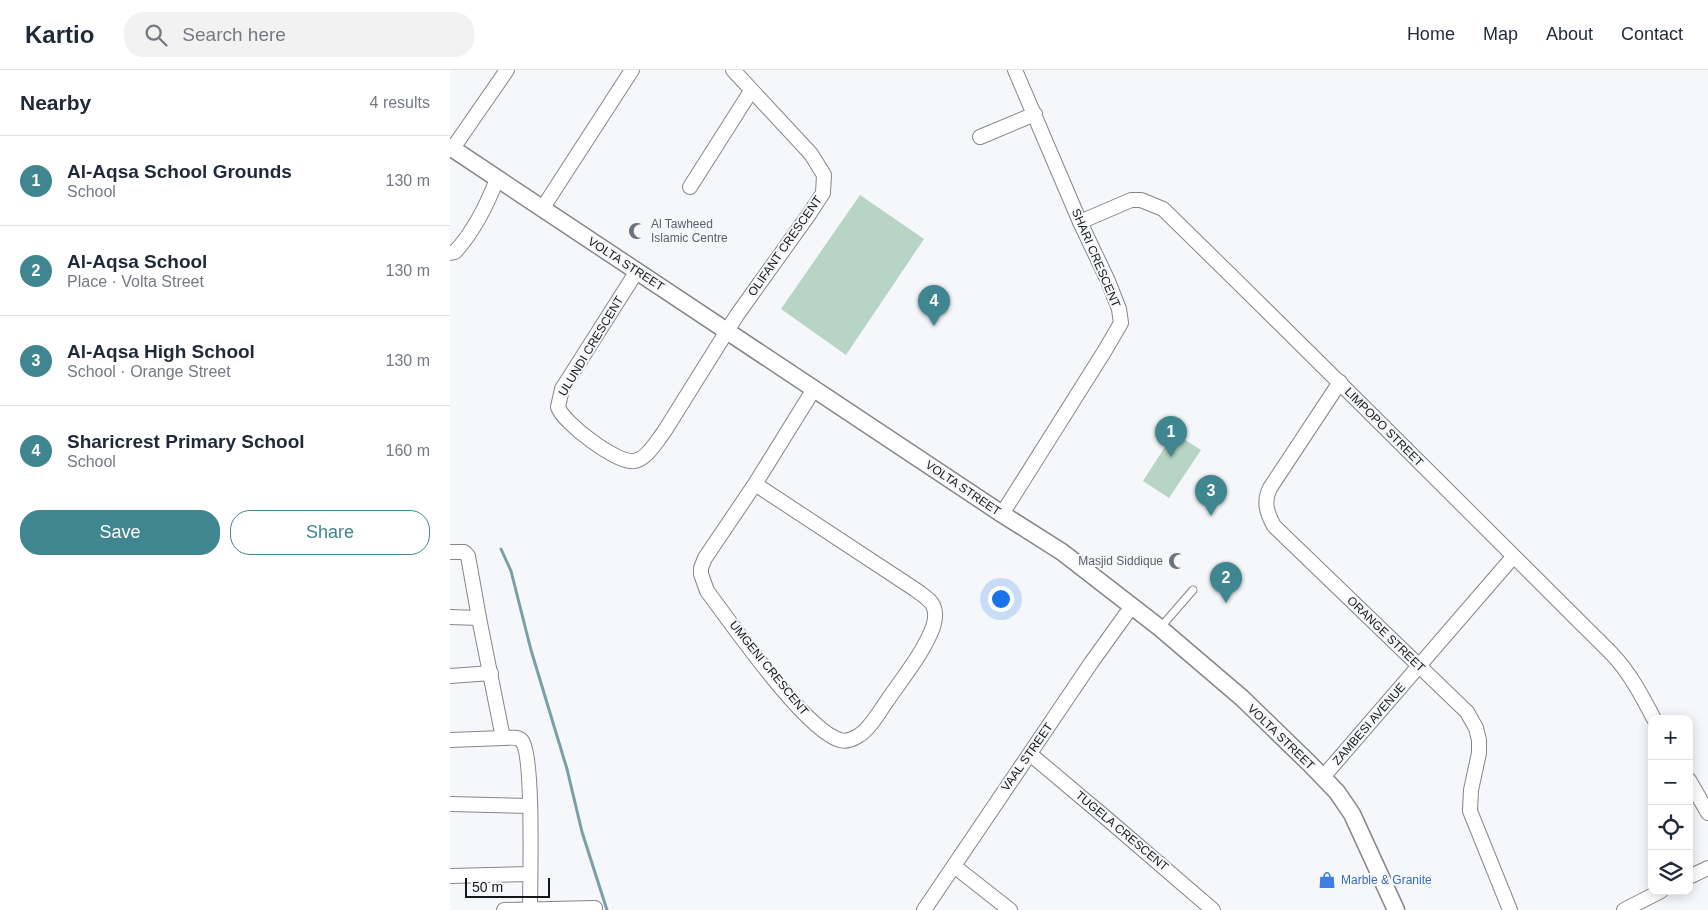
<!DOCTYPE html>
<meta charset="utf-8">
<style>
:root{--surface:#fff;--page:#f2f2f3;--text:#1f2937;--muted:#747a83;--line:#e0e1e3;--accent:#3f8690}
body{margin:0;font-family:Helvetica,sans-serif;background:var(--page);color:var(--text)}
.controls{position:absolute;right:15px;bottom:15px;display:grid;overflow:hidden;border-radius:10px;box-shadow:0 2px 12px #0003}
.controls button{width:45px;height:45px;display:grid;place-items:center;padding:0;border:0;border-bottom:1px solid var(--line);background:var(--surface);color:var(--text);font:25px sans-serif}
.scale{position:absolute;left:15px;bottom:12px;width:85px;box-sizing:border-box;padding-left:5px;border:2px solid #161718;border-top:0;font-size:14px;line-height:18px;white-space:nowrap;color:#161718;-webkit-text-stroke:4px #f6f7fa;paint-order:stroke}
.you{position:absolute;left:550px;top:528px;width:18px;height:18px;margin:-12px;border:4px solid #fff;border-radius:50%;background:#1a73e8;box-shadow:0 0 0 8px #1a73e833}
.badge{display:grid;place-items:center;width:32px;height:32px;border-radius:50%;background:var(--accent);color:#fff;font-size:16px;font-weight:700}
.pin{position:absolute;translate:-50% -41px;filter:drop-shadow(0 1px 2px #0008)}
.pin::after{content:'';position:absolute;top:26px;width:18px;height:15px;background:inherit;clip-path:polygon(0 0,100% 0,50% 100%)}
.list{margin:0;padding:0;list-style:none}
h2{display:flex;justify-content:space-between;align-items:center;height:65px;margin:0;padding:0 20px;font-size:21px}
h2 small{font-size:16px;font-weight:400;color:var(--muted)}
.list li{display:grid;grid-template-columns:32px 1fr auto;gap:15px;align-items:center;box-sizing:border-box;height:90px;padding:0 20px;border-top:1px solid var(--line)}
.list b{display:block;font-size:19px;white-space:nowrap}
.list p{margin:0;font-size:16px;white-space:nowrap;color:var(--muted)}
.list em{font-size:16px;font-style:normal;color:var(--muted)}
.actions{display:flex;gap:10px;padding:15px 20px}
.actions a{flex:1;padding:11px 0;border:1px solid var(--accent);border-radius:20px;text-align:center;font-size:18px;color:var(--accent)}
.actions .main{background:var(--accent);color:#fff}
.icon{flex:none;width:28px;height:28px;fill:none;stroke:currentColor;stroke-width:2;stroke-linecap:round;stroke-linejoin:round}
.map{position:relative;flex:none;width:1258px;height:840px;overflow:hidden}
header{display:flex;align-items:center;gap:30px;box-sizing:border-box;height:70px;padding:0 25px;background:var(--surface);border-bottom:1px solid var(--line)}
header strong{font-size:24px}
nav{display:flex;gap:28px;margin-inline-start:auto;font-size:18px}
.search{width:350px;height:45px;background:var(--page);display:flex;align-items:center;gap:12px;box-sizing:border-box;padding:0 18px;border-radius:20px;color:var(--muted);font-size:19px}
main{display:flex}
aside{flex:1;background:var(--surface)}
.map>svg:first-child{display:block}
.green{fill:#b7d4c4}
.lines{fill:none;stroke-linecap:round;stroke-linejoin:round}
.stream{stroke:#79a0a6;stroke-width:3}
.service-casing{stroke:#858689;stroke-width:9}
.minor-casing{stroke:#858689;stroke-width:16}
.tertiary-casing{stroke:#858689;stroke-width:19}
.service{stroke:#fff;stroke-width:7}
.minor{stroke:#fff;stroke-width:14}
.tertiary{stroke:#fff;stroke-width:16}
.labels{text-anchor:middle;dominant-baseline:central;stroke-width:4;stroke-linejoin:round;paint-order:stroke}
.worship-label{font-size:12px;fill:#5b616d;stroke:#f6f7fa;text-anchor:start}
.street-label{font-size:12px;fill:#161718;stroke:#f6f7fa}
.shop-label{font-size:12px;fill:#366cbe;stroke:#f6f7fa;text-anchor:start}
</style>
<header>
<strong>Kartio</strong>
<div class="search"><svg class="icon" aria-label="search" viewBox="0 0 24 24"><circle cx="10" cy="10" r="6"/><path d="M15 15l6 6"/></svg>Search here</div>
<nav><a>Home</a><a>Map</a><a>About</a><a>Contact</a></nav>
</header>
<main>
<aside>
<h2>Nearby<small>4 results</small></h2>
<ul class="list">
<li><span class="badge">1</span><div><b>Al-Aqsa School Grounds</b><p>School</p></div><em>130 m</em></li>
<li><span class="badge">2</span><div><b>Al-Aqsa School</b><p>Place · Volta Street</p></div><em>130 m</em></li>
<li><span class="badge">3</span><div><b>Al-Aqsa High School</b><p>School · Orange Street</p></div><em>130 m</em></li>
<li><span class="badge">4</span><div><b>Sharicrest Primary School</b><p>School</p></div><em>160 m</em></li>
</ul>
<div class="actions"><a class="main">Save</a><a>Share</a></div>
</aside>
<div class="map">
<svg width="1258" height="840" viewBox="0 0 1258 840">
<rect width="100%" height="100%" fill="#f6f7fa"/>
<g class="green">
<polygon points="410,125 474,169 396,285 331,239"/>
<polygon points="724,363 751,380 719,428 693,411"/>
</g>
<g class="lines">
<polyline class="stream" points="51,479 61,501 81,580 117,699 132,762 157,840"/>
<g class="service-casing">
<polyline id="service" points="710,558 743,520"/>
</g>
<g class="minor-casing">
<g id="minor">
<polyline points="530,67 585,44"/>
<polyline points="3,78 57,0"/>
<polyline points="240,117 301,21"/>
<polyline points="92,139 182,0"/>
<path d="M630,152L681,130H691L713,139C864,286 1013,436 1162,584C1180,603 1192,626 1204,649"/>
<path d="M0,183L5,182C24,161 37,135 47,109"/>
<path d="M187,201L112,319L108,337C113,353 168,394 184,391C197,389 206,372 214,362L287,245L360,143L373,123L374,105L361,84L283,0"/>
<path d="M890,312L820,418C813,432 817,443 824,456L1017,642L1026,658L1029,670V683L1021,720L1020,741L1060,840"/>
<path d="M305,414L466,520C472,525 482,530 484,538C486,544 485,551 483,557C473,584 453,607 437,631C429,642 420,659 408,666C403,669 396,672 390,670C356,661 281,553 257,521L251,504V498L255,488L305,414L364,319"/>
<polyline points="552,444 654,282 671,253 669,239 658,211 630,152 565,0"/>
<path d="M0,482H14L18,486L29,548L53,668C59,668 68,666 72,671C84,686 80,814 80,840"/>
<polyline points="0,547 29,548"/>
<polyline points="0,606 41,603"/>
<polyline points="0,670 53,668"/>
<polyline points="580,684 655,747 763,840"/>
<polyline points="873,707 1063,487"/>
<polyline points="1239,710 1258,743"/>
<polyline points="0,734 80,736"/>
<polyline points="504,796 560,840"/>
<polyline points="0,806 80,804"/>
<polyline points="1239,807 1258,798"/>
<polyline points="54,840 145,838"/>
<polyline points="474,840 641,593 682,536"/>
<polyline points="1174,840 1211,821"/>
</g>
</g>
<g class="tertiary-casing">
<polyline id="tertiary" points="0,77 552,444 612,482 710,558 792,628 860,694 887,722 902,744 946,840"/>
</g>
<use href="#service" class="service"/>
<use href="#minor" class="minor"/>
<use href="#tertiary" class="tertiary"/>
</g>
<defs>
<g id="mosque-bare" transform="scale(1.35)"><path d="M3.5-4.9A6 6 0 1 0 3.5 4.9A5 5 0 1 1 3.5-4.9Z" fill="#6b7280" stroke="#f6f7fa" stroke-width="2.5" paint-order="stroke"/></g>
<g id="shop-bare" transform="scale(1.35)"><path d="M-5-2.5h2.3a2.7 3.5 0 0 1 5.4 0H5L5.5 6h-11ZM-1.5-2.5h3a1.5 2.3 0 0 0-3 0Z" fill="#3f7fe0" stroke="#f6f7fa" stroke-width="2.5" paint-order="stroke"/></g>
</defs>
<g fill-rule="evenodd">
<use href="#mosque-bare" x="187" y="161"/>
<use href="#mosque-bare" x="727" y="491"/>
<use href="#shop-bare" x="877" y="810"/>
</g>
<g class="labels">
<g class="worship-label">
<text x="201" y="154">Al Tawheed<tspan x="201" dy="14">Islamic Centre</tspan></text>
<text x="713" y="491" text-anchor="end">Masjid Siddique</text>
</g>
<g class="street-label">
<text transform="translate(335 176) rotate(-55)">OLIFANT CRESCENT</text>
<text transform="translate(646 188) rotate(67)">SHARI CRESCENT</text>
<text transform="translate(176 194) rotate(33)">VOLTA STREET</text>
<text transform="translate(141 276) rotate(-59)">ULUNDI CRESCENT</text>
<text transform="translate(934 357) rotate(45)">LIMPOPO STREET</text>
<text transform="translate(513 418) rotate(34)">VOLTA STREET</text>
<text transform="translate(936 564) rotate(44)">ORANGE STREET</text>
<text transform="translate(319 598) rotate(51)">UMGENI CRESCENT</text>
<text transform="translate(919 654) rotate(-49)">ZAMBESI AVENUE</text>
<text transform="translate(831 667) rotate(44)">VOLTA STREET</text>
<text transform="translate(577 687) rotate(-55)">VAAL STREET</text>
<text transform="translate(672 761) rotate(40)">TUGELA CRESCENT</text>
</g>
<g class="shop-label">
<text x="891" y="810">Marble &amp; Granite</text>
</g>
</g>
</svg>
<div class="controls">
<button>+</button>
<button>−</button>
<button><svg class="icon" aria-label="locate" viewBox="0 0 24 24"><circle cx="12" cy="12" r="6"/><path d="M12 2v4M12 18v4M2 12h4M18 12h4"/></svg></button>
<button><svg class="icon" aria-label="layers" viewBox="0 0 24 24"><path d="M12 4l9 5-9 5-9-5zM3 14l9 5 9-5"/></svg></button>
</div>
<div class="scale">50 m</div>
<div class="you"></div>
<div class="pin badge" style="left:721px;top:387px">1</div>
<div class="pin badge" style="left:776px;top:533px">2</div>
<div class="pin badge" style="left:761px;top:446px">3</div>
<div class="pin badge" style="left:484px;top:256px">4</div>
</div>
</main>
